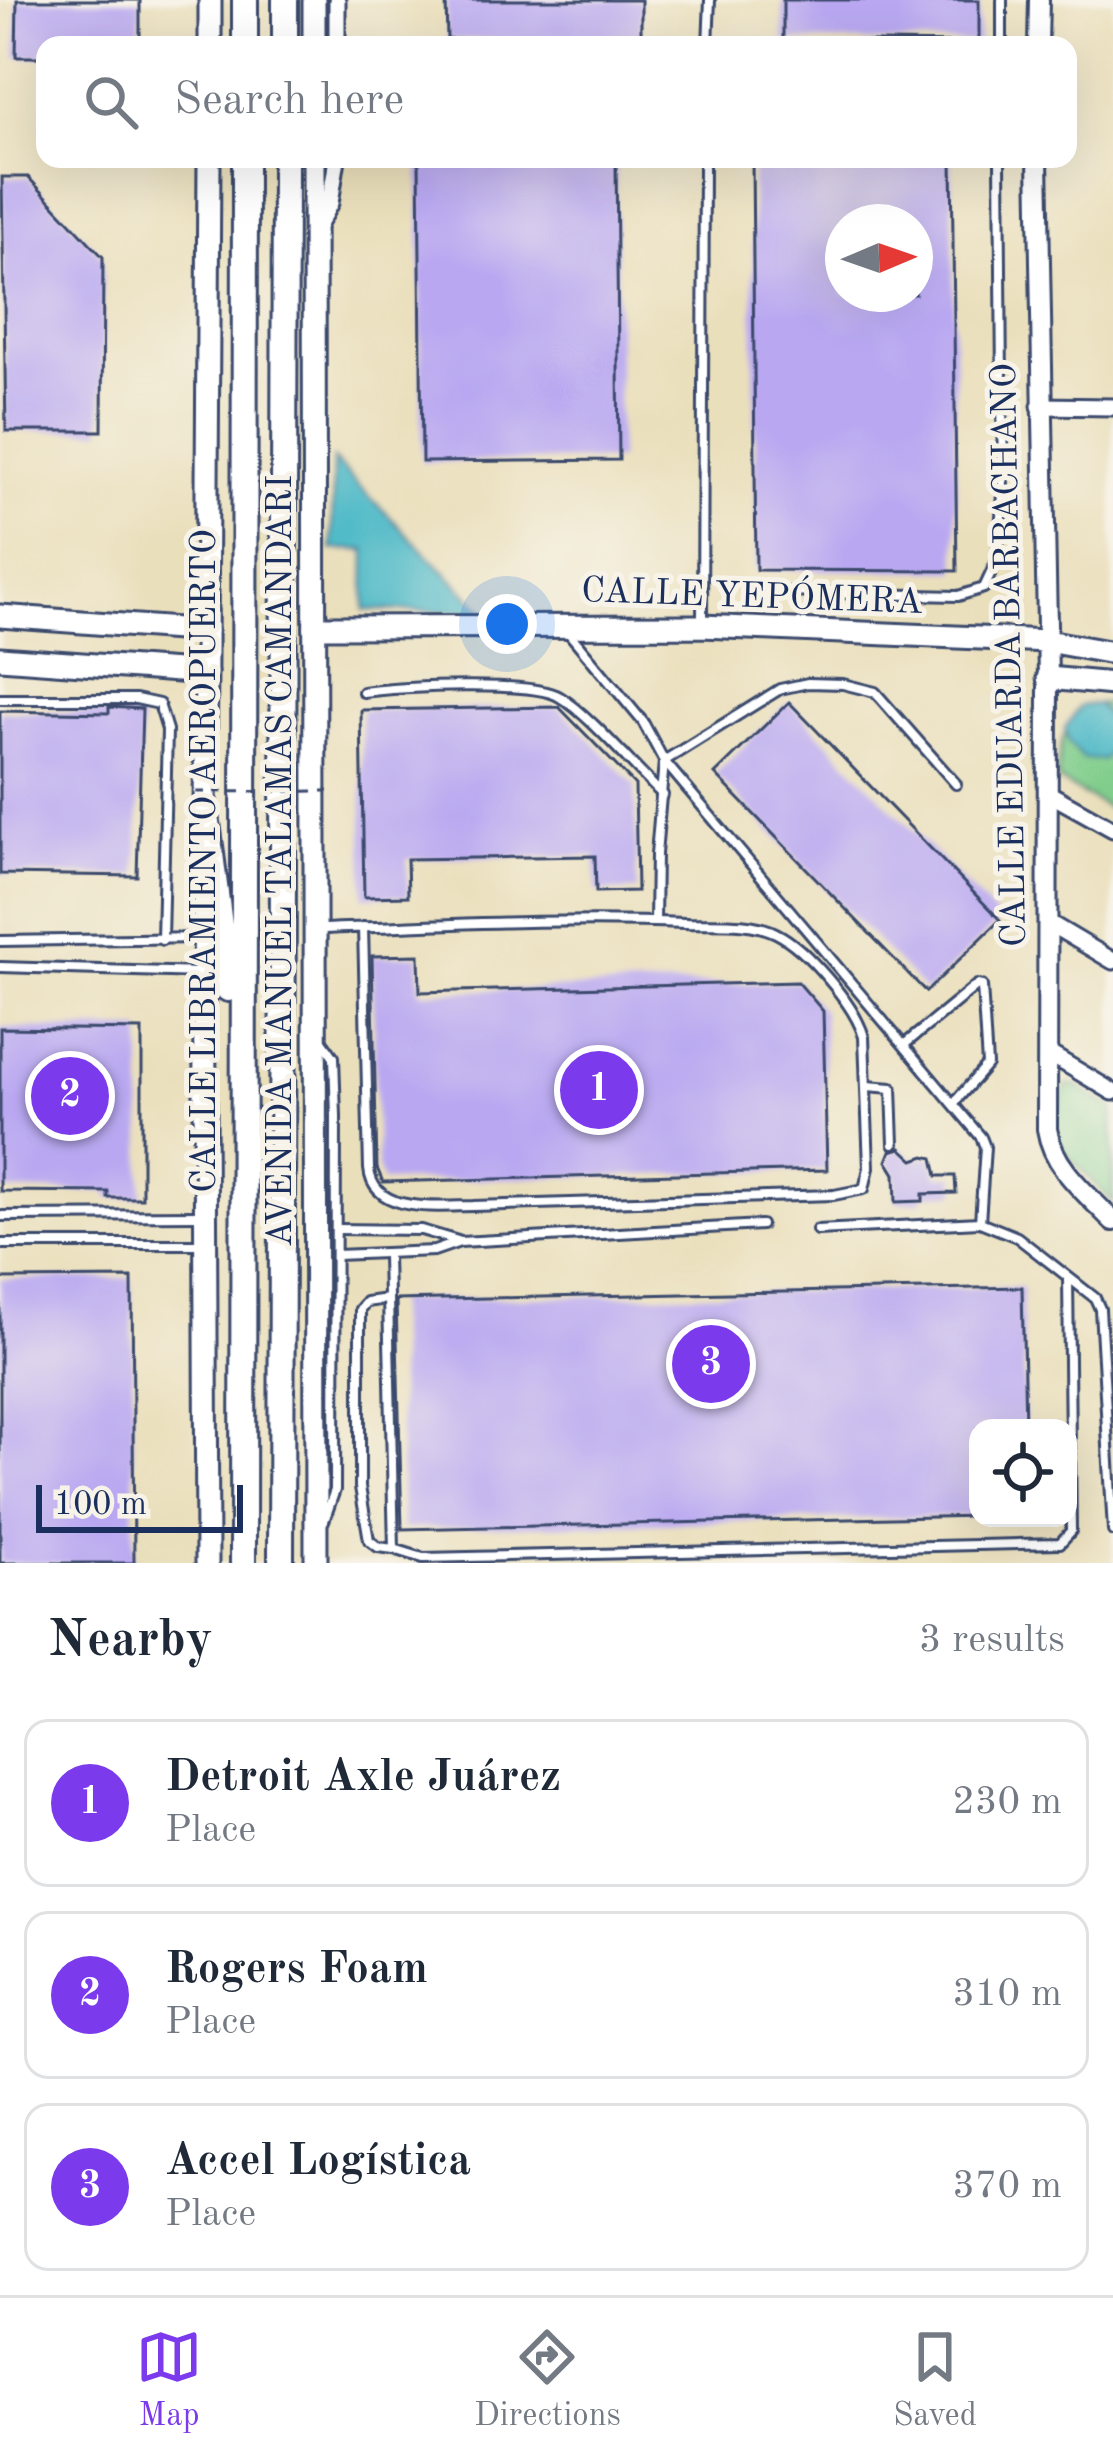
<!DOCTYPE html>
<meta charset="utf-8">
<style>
:root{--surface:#fff;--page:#f6f6f7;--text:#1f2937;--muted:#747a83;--line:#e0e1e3;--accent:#7c3aed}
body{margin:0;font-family:"Old Standard TT",serif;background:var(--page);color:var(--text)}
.controls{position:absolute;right:36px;bottom:36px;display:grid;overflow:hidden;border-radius:24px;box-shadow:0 12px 48px #0002}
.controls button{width:108px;height:108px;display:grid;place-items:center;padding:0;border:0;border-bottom:3px solid var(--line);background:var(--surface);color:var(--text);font:60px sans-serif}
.compass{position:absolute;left:825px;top:204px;width:108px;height:108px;border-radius:50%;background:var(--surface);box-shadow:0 12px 48px #0002;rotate:88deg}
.scale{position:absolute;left:36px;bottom:30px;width:207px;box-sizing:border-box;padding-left:12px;border:6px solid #1b2f5e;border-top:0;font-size:33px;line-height:42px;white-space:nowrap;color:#1b2f5e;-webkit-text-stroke:9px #f7f3e8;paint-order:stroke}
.you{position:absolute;left:507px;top:624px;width:42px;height:42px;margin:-30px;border:9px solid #fff;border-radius:50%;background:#1a73e8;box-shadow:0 0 0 18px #1a73e833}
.badge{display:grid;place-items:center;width:78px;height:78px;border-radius:50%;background:var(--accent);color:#fff;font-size:39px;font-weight:700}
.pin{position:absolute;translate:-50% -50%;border:6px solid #fff;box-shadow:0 3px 12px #0006}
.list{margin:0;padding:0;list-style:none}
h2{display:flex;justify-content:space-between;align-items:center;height:156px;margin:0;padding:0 48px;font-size:51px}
h2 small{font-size:39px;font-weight:400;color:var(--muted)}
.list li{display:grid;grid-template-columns:78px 1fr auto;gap:36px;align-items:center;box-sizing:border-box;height:168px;margin:0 24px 24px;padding:0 24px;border:3px solid var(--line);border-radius:24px}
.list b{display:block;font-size:45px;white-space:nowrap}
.list p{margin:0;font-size:39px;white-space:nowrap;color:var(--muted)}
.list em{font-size:39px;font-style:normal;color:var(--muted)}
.icon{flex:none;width:66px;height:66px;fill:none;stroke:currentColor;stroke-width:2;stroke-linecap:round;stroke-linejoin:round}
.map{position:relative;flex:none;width:1113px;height:1563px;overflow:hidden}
.search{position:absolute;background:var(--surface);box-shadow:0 12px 48px #0002;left:36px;right:36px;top:36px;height:132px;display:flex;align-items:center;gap:30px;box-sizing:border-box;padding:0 42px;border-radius:24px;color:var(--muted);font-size:45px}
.sheet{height:732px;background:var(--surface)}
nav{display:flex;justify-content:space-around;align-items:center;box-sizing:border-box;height:168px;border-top:3px solid var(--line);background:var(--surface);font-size:33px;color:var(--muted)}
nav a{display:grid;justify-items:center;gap:6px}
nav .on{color:var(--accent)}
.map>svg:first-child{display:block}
.green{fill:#80cd8c;stroke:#4e7e75;stroke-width:3}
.water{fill:#4db9c7;stroke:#347492;stroke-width:3}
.building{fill:#b9a8f1;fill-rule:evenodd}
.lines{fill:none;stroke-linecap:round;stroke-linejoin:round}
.service-casing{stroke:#3a496c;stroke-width:14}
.minor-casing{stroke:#3a496c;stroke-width:21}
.tertiary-casing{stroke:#3a496c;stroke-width:24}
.secondary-casing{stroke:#3a496c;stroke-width:27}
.trunk-casing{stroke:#3a496c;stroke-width:30}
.service{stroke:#fff;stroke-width:8}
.minor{stroke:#fff;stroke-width:15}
.tertiary{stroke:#fff;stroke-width:18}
.secondary{stroke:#fff;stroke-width:21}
.trunk{stroke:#fff;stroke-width:24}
.path-bridge{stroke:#3a496c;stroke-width:3;stroke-dasharray:9 9;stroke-linecap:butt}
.labels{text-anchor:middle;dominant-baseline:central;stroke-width:10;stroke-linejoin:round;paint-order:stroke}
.street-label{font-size:36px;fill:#1b2f5e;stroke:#f7f3e8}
</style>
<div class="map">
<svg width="1113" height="1563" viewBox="0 0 1113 1563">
<rect width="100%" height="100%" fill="#f7f3e8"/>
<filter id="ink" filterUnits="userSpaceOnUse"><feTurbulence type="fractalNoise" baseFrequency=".00833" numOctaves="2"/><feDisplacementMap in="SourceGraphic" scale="24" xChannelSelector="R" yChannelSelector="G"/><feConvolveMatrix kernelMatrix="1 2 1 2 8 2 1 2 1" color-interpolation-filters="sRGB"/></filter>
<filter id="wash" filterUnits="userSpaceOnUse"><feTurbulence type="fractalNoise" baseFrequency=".004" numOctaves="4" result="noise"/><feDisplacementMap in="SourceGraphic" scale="48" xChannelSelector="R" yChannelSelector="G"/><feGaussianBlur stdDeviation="2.7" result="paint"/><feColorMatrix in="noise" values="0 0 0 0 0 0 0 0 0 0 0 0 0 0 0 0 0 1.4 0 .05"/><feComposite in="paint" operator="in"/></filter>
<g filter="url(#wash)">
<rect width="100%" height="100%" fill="#eadfbb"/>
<g class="green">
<path d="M1113,703V811L1058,780C1057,749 1063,731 1080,706Z"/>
<polygon points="1067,1086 1076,1086 1113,1108 1113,1203 1051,1138 1050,1127"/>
</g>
<g class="water">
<polygon points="333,460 485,612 365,610 366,550 332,549"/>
<polygon points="1097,704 1113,724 1113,749 1102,760 1083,758 1069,743 1065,728 1080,706"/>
</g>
<g id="blocks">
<g class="building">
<polygon points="17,0 140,0 140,45 45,45 45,57 16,57"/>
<polygon points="446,0 641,0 641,42 447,39"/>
<polygon points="783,0 979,0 979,43 783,41"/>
<polygon points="419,159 616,159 619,460 422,462"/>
<path d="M752,159H952L957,571L756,570ZM843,222H915V294H843Z"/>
<polygon points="2,177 28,177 103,257 102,431 6,431"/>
<polygon points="789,702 1000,920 926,992 715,774"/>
<polygon points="109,707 142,709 137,876 0,874 0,711 109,713"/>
<polygon points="559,707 635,785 637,891 596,892 595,856 407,859 408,896 364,897 361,710"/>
<polygon points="419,955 420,992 798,982 823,1011 827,1170 383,1182 377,1168 372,956"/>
<polygon points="0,1028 142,1030 142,1198 108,1198 108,1192 0,1191"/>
<polygon points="901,1148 914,1160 925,1156 933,1158 937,1176 955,1176 956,1193 923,1194 923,1201 896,1202 895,1174 887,1161 891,1151"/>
<polygon points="132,1278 134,1563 0,1563 0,1279"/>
<polygon points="1022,1287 1025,1428 978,1428 978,1516 402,1529 396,1300"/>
</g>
</g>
</g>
<g filter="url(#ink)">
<use href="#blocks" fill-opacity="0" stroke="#3a496c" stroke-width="3"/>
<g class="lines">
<g class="service-casing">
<g id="service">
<polyline points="708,45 710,0"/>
<polyline points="1002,45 1002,0"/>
<polyline points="782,592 958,596 984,588 997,560 1003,495 1000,159"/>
<polyline points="702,624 704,159"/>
<polyline points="568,632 643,722 664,761 656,854 655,922"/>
<path d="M363,692C400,687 532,680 560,697C590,715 635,769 663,795"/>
<polyline points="0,699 136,699 159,704 167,730 162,940"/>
<polyline points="956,784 875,692 843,684 808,683 780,689 664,761 981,1137 985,1147 980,1222 1017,1237 1095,1298 1100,1309 1113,1531"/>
<path d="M317,929C439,925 562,918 685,923C713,924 750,920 776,933C806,948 855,1005 864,1037L869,1168L864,1189L834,1195L473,1206C440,1206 373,1215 369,1169L363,927"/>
<polyline points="0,941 202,938"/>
<polyline points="0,967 202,973"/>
<polyline points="321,1039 334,1057 336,1116 335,1490 324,1521"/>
<polyline points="905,1044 977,985 982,986 987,1065 954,1103"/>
<polyline points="867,1086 892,1088 894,1144"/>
<polyline points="0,1216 202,1215"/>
<polyline points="336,1229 421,1230 458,1241"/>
<polyline points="817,1230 980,1222"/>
<polyline points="0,1244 202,1244"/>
<polyline points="336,1255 434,1251 460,1242 761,1225"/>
<polyline points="387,1255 394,1549 423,1558 1060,1543 1071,1531 1068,1278"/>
<polyline points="387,1299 366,1302 360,1309 360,1487 369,1540 378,1547 394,1549"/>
</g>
</g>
<g class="minor-casing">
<g id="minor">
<polyline points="337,0 337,45"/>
<polyline points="315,230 330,203 337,159"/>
<polyline points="1040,406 1113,407"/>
<polyline points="1048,793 1113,829"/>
<polyline points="1049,923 1113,961"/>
<polyline points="1048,1053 1113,1092"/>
</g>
</g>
<g class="tertiary-casing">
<g id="tertiary">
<polyline points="1038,45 1039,0"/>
<path d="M1038,159L1048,678L1047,1129C1053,1168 1087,1194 1113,1221"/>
</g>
</g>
<g class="secondary-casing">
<g id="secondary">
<polyline points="314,0 314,45"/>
<polyline points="210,45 210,0"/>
<polyline points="314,159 316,1563"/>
<polyline points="0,616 206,631"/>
<polyline points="315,627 702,626 1047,641 1113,653"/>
<polyline points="0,658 206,673"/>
<polyline points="1048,678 1113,684"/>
<polyline points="205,818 209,159"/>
<polyline points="204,868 207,1563"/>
</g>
</g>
<g class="trunk-casing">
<g id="trunk">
<polyline points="245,45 245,0"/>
<polyline points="285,45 285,0"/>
<polyline points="205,806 228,989"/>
<polyline points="243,1563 245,159"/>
<polyline points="281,1563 285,159"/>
</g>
</g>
<use href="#service" class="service"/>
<use href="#minor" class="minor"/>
<use href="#tertiary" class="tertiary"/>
<use href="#secondary" class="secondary"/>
<use href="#trunk" class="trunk"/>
<polyline class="path-bridge" points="196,792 329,791"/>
</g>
</g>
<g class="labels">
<g class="street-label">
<text transform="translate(752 598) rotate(2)">CALLE YEPÓMERA</text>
<text transform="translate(1011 655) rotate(-91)">CALLE EDUARDA BARBACHANO</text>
<text transform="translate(206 861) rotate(-90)">CALLE LIBRAMIENTO AEROPUERTO</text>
<text transform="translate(282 861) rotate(-90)">AVENIDA MANUEL TALAMAS CAMANDARI</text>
</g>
</g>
</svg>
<div class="controls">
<button><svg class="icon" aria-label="locate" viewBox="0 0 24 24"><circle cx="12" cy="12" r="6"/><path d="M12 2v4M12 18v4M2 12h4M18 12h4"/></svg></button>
</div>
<svg class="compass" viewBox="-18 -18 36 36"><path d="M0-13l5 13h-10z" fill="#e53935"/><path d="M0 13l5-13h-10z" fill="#747a83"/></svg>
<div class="scale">100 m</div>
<div class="you"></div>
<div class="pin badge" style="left:599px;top:1090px">1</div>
<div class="pin badge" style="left:70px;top:1096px">2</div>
<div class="pin badge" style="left:711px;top:1364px">3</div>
<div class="search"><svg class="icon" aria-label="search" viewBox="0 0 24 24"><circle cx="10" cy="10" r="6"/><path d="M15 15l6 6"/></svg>Search here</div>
</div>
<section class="sheet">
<h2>Nearby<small>3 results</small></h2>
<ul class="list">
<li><span class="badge">1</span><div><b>Detroit Axle Juárez</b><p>Place</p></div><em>230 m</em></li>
<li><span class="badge">2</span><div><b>Rogers Foam</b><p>Place</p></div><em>310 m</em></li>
<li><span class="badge">3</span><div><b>Accel Logística</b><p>Place</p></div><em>370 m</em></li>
</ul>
</section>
<nav>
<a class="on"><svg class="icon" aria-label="map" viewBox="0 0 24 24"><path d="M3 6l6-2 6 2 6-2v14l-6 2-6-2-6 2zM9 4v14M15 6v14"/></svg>Map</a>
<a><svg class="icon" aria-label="directions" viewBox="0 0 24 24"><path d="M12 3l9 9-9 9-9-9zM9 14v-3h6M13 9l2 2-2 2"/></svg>Directions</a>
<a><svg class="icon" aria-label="saved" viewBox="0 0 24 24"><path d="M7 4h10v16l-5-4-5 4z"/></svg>Saved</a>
</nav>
